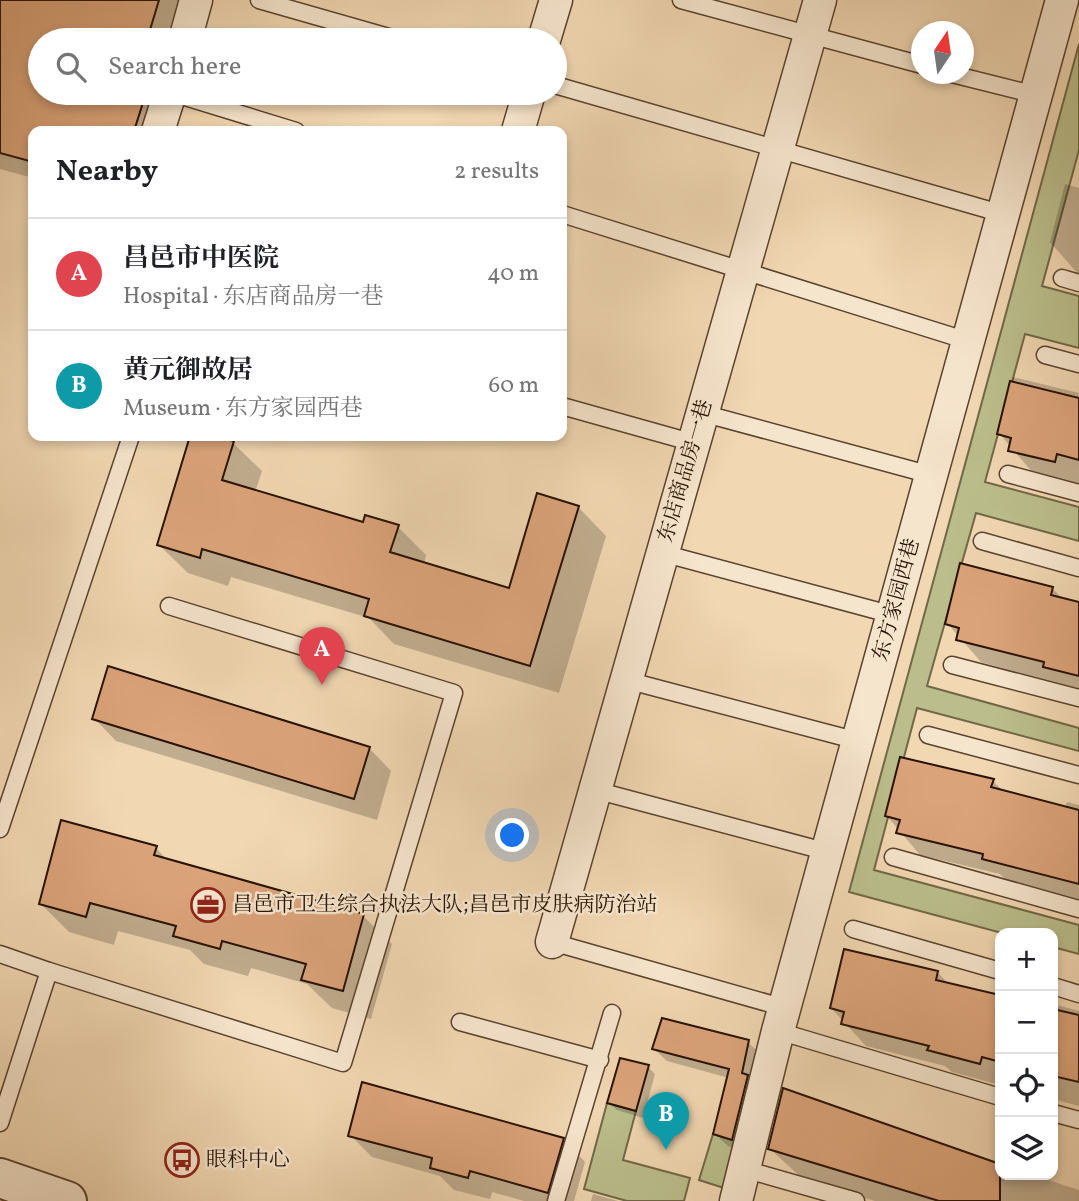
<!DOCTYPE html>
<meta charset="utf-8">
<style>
:root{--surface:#fff;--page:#f2f2f2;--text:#202124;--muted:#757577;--line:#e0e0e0;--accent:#7c3aed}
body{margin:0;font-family:Vollkorn,"Noto Serif SC",serif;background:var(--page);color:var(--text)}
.controls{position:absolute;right:21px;bottom:21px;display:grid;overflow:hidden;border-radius:14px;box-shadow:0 4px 10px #0003}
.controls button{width:63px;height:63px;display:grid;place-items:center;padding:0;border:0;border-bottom:2px solid var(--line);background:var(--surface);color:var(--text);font:35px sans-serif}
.compass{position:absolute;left:911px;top:21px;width:63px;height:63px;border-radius:50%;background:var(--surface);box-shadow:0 4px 10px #0003;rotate:13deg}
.you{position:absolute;left:513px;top:836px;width:24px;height:24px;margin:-18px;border:5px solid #fff;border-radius:50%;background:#1a73e8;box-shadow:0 0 0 10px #1a73e833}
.badge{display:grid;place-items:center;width:46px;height:46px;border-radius:50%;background:var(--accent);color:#fff;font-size:23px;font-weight:700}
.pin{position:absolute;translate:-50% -58px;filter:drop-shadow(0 2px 4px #0008)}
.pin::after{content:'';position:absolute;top:37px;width:24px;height:21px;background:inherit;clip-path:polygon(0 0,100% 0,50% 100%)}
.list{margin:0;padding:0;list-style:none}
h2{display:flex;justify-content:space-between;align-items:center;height:91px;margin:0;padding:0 28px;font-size:30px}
h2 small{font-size:23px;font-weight:400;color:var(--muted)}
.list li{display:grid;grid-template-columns:46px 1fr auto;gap:21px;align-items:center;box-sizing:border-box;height:112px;padding:0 28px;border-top:2px solid var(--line)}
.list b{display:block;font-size:26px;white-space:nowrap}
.list p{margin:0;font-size:23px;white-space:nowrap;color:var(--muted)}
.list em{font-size:23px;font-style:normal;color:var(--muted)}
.icon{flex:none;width:38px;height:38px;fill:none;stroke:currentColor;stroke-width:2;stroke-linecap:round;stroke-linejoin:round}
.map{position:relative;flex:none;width:1079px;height:1201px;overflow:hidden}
.search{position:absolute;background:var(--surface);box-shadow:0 4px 10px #0003;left:28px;top:28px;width:539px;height:77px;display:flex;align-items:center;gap:18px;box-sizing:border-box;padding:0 24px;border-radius:38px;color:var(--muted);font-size:26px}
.panel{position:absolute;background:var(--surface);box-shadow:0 4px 10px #0003;left:28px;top:126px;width:539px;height:315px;border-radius:14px}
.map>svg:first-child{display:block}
.green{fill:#bbbe8c;stroke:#716847;stroke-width:2}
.shadow{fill:#0003}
.building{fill:#dba37a;stroke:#271202;stroke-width:2}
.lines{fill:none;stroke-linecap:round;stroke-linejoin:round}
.service-casing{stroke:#5a432e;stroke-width:19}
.minor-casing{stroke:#5a432e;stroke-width:35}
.tertiary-casing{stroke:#5a432e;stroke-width:42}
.service{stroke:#f6e5cd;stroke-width:16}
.minor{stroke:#f6e5cd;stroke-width:32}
.tertiary{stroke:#f6e5cd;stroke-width:38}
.labels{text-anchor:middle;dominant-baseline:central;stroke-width:5;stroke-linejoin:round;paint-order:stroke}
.street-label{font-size:21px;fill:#271202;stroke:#f6e5cd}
.poi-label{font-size:21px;fill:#271202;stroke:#f6e5cd;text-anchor:start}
</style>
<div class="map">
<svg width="1079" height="1201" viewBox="0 0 1079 1201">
<rect width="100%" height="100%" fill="#f1d7b2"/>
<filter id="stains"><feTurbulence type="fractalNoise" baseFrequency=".00286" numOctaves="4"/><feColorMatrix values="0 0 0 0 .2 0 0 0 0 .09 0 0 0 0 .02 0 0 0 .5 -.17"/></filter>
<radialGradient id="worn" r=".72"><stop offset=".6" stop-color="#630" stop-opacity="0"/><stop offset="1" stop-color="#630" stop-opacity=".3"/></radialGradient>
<g class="green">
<polygon points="1079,44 1079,150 1042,286 1079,296 1079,348 1025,334 985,482 1079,507 1079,541 976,513 927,686 1079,728 1079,751 917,708 874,870 1079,925 1079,954 1053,947 1053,933 1002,933 849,892"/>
<polygon points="607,1103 636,1111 623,1160 690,1178 684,1201 627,1201 584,1189"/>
<polygon points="713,1134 740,1142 727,1189 699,1180"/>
</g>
<g class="shadow">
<polygon points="24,0 178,0 187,9 177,40 40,40 40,93 175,93 165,131 33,131 33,178 0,169 0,24"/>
<polygon points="1065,184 1079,188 1079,275 1050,242"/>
<polygon points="1013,377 1079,393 1079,484 1032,472 999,433"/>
<polygon points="192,436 209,436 233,443 262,471 255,492 364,525 398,527 426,555 424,564 510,590 578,507 606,536 559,693 394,644 369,618 231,577 228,586 188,573 159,545"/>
<polygon points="1052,588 1064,600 1079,604 1079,690 981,662 947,623"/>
<polygon points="94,718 369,748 391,771 377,820 116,741"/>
<polygon points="993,781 1005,793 1065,808 1067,802 1079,805 1079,900 1007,881 1000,874 920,855 887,816"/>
<polygon points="156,848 169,862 363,916 392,944 371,1019 332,1008 307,984 251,968 248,976 204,964 190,950 118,931 114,945 69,932 41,904"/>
<polygon points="937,972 950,985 1000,997 1000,1085 952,1072 945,1066 866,1046 831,1008"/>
<polygon points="1053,1004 1079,1011 1079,1106 1053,1099"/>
<polygon points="748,1042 761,1055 745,1151 728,1146 715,1134 729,1078 667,1061 654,1049"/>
<polygon points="648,1067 655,1074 643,1118 617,1110 609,1103"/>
<polygon points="784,1090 1000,1164 1000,1175 1033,1175 1079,1190 1079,1201 875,1201 803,1179 770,1149"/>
<polygon points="350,1135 563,1139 585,1162 574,1201 524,1201 492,1192 490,1199 454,1190 440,1176 372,1157"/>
<polygon points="593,1194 618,1201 591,1201"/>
</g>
<g class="building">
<polygon points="0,0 159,0 147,40 40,40 40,93 146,93 134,131 33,131 33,162 0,153"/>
<polygon points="1010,381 1079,398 1079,460 1057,454 1055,462 1008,451 1011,438 997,434"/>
<polygon points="190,436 215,436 234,441 222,480 363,522 365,515 399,525 390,552 509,588 537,493 579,506 530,666 364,616 369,599 202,549 200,558 157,545"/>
<polygon points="960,563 1053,587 1051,595 1079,602 1079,676 1043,667 1044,662 956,640 959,628 945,624"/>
<polygon points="108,666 370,747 354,799 92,719"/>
<polygon points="900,757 994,779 991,787 1079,810 1079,884 982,859 983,854 896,833 900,820 885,816"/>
<polygon points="61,820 157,846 154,855 364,914 343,991 301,980 306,964 222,941 220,949 173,936 176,926 90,903 86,917 39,904"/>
<polygon points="844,949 938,971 936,980 1000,995 1000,1062 982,1057 980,1064 927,1050 929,1046 841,1024 844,1012 830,1008"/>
<polygon points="1053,1009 1079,1015 1079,1082 1053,1076"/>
<polygon points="662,1018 749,1040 742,1073 748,1075 732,1140 713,1134 729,1069 652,1049"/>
<polygon points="620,1058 649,1065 636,1111 607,1103"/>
<polygon points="362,1082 564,1138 548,1193 470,1171 468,1178 430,1168 432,1158 348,1136"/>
<polygon points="783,1088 1000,1164 1000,1201 939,1201 768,1149"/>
</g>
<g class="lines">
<g class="service-casing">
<g id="service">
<polyline points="259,0 399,40"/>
<polyline points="681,0 922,65"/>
<polyline points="952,74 1036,95"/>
<polyline points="555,85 1003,214"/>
<polyline points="172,93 296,131"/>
<polyline points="562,214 968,341"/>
<polyline points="1062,278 1079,283"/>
<polyline points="1045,355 1079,364"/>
<polyline points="562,406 694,443"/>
<polyline points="702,413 931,475"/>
<polyline points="1008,474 1079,493"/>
<polyline points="982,541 1079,568"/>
<polyline points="662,553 893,615"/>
<polyline points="952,665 1079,698"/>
<polyline points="626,680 858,741"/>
<polyline points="928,735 1079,775"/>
<polyline points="595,790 828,852"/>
<polyline points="0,829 131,436"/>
<polyline points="893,857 1079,909"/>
<polyline points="853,929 1000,971"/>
<polyline points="552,942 785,1008"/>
<polyline points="0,954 49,971"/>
<polyline points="1053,986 1079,994"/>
<polyline points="460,1022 600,1060"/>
<polyline points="778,1031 1000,1097"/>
<polyline points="1053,1113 1079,1120"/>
<polyline points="0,1123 49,971 343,1063 454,693 169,606"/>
<polyline points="744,1169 856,1201"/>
<polyline points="556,1201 612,1013"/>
</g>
</g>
<g class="minor-casing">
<g id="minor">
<polyline points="185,40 196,0"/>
<polyline points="544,40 556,0"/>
<polyline points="158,131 170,93"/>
<polyline points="518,131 529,93"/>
<polyline points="552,942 820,0"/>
<polyline points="736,1201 778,1031 1062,0"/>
</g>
</g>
<g class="tertiary-casing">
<polyline id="tertiary" points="0,1178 67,1201"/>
</g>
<use href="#service" class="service"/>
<use href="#minor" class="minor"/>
<use href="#tertiary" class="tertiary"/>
</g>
<defs>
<g id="office-ring" transform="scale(1.75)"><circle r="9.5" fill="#f6e5cd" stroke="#8f2418" stroke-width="1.5"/><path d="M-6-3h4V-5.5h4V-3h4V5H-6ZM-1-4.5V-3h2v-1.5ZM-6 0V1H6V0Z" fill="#8f2418"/></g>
<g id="bus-ring" transform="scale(1.75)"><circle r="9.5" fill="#f6e5cd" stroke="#8f2418" stroke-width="1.5"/><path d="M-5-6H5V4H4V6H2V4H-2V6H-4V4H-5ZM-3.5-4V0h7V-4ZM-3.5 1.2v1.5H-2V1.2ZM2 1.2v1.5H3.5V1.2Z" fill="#8f2418"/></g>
</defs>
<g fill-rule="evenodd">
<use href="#office-ring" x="208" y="905"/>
<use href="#bus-ring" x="182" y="1160"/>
</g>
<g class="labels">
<g class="street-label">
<text transform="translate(686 471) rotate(-74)">东店商品房一巷</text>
<text transform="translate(897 600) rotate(-75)">东方家园西巷</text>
</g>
<g class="poi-label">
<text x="232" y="905">昌邑市卫生综合执法大队;昌邑市皮肤病防治站</text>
<text x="206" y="1160">眼科中心</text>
</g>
</g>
<rect width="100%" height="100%" filter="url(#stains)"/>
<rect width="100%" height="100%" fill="url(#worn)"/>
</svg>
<div class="controls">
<button>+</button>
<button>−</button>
<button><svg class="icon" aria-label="locate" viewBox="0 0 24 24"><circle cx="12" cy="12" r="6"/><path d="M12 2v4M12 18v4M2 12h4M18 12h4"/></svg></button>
<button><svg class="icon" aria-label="layers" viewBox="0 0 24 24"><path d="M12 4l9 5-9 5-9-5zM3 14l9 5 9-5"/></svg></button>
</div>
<svg class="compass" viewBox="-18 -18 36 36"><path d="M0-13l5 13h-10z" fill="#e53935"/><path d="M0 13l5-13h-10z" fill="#757577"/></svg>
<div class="you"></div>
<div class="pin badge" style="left:322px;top:685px;background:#e0444e">A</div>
<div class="pin badge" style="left:666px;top:1150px;background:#0f9aa8">B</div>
<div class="search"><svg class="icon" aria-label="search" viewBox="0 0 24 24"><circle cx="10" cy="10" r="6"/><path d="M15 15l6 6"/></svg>Search here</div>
<section class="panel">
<h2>Nearby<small>2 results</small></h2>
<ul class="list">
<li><span class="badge" style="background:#e0444e">A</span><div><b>昌邑市中医院</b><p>Hospital · 东店商品房一巷</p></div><em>40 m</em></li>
<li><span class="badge" style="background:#0f9aa8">B</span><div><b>黄元御故居</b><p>Museum · 东方家园西巷</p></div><em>60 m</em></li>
</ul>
</section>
</div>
